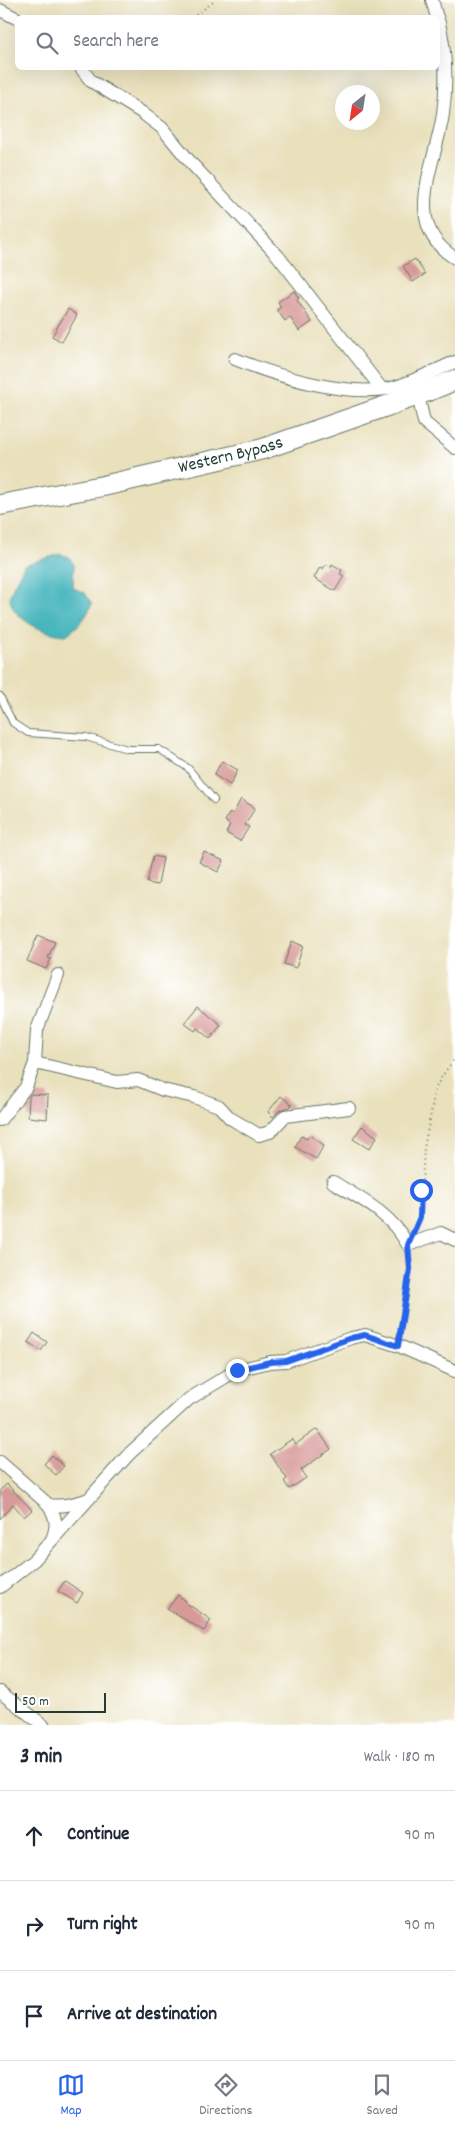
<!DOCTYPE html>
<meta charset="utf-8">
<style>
:root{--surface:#fff;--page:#f6f6f7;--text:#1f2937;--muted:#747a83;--line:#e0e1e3;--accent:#2563eb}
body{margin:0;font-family:Dekko,sans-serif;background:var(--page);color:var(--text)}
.compass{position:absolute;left:335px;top:85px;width:45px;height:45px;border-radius:50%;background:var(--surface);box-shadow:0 5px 20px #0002;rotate:210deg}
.scale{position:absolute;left:15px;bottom:12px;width:91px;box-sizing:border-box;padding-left:5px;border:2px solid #1f3d34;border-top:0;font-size:14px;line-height:18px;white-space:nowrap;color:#1f3d34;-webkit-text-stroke:4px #fff;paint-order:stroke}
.stop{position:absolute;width:15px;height:15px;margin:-11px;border:4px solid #2563eb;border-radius:50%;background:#fff}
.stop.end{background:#2563eb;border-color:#fff;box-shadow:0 1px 5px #0008}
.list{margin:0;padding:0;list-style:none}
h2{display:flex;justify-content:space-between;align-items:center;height:65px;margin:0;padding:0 20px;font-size:21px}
h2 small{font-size:16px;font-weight:400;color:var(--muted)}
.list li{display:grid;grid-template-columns:32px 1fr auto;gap:15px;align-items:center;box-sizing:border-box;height:90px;padding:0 20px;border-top:1px solid var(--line)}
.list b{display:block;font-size:19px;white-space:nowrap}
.list em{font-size:16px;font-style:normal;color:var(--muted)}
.icon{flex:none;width:28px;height:28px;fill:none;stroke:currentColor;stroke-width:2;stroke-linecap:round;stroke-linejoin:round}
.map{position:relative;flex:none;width:455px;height:1725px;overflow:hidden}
.search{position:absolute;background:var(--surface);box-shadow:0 5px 20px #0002;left:15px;right:15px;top:15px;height:55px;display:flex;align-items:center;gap:12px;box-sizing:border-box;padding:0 18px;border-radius:8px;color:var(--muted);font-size:19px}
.sheet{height:335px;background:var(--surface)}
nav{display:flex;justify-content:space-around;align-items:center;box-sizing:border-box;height:70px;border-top:1px solid var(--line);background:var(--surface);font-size:14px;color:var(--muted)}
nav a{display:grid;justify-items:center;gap:2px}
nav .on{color:var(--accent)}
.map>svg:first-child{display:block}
.water{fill:#46b6bd;stroke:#327a78}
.building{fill:#d79a99}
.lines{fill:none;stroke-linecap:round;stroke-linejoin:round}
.service-casing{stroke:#667664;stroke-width:8}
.minor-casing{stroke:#667664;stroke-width:14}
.primary-casing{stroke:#667664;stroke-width:22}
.path{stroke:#667664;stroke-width:2;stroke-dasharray:1 4;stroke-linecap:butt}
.service{stroke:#fff;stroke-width:6}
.minor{stroke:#fff;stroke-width:12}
.primary{stroke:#fff;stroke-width:20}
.route{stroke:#2563eb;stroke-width:6}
.labels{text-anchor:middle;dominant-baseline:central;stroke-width:4;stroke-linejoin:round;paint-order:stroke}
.street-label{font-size:18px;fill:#1f3d34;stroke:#fff}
</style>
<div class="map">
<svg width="455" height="1725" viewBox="0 0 455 1725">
<rect width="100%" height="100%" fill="#fff"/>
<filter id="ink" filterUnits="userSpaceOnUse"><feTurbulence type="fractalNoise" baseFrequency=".02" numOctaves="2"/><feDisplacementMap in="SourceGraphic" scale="10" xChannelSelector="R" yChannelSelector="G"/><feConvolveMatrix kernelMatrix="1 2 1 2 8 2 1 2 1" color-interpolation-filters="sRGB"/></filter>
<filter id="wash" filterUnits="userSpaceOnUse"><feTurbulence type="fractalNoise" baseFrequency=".0096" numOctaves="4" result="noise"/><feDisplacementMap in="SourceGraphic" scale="20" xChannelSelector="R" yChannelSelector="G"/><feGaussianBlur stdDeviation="1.12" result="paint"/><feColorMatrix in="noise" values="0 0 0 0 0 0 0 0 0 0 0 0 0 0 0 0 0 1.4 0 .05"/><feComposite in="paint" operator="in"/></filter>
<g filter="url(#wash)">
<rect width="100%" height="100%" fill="#e9e0bc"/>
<path class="water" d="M60,554L69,557L74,565L73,588L85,593L92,604C86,618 79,626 66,635C47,635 10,619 10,597C10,590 21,573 24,565Z"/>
<g id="blocks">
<g class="building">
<polygon points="415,259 425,274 413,282 403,266"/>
<polygon points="294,291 299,298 297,300 312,322 299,331 290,317 285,321 277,310 281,307 278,302"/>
<polygon points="68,309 77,315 62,342 52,336"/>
<polygon points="326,564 331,567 332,564 342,570 340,574 344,576 335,591 314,578 320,567 323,569"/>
<polygon points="222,761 238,770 230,785 214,775"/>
<polygon points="241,799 255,808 245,825 249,827 240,841 226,833 230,825 225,821 230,812 233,814"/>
<polygon points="204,852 224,861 218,872 199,862"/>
<polygon points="153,856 163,858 158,885 147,883"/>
<polygon points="38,935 55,942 48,958 51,959 46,969 27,961"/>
<polygon points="292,941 303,946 296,968 284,964"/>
<polygon points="198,1006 221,1025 210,1039 197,1028 195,1031 184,1023"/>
<polygon points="31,1094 48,1095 47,1119 28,1117 29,1097"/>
<polygon points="281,1096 292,1105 290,1107 280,1110 273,1117 268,1112"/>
<polygon points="362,1126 377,1137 369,1149 353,1139"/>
<polygon points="309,1135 324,1145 316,1159 295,1147 301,1136 307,1139"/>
<polygon points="34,1333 47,1342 41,1351 28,1342"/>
<polygon points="317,1429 331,1449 301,1470 306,1478 289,1489 284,1481 287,1479 270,1454 292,1439 296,1444"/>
<polygon points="52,1455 64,1466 56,1475 44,1464"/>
<polygon points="7,1484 32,1510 24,1517 13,1504 0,1519 0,1490"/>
<polygon points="65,1581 83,1593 77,1603 58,1591"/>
<polygon points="178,1595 186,1601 185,1602 211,1620 204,1631 167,1609"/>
</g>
</g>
</g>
<g filter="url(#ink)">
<use href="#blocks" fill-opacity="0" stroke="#667664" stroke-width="1"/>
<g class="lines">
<g class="service-casing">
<polyline id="service" points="0,696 13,723 28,733 86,737 127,749 159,749 188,768 214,800"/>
</g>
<g class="minor-casing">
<g id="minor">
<polyline points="432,0 437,18"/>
<polyline points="0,10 18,19"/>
<path d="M438,19C446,49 447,83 443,114C436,164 400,225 455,258"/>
<polyline points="81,68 91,81 141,112 162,128 191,163 278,256 381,388"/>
<path d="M235,359C276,376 351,399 395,387C415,381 436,370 455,362"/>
<polyline points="418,395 424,422 455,448"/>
<polyline points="35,1063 117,1082 138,1080 163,1090 194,1097 219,1106 230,1118 259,1135 270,1132 285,1116 349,1108"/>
<polyline points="0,1120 26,1087 35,1063 37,1030 58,975"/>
<path d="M333,1182C363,1200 391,1214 408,1245L441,1233L455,1240"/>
<path d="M0,1462L49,1505C63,1507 73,1504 86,1500"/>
<path d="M49,1505C56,1518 58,1525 52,1539"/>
<polyline points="0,1587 34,1560 129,1454 189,1399 237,1370 270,1362 286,1361 351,1338 365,1335 399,1346 455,1371"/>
<polyline points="0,1692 43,1725"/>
</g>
</g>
<g class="primary-casing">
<g id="primary">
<path id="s1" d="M0,505L103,486L263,449L418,395L455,380"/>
</g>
</g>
<g class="path">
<polyline points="192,18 216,0"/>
<path d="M416,1230L421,1203L424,1148L433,1103C432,1087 446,1071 455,1058"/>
<polyline points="400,1332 410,1269 409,1258"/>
</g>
<use href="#service" class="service"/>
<use href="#minor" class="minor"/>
<use href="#primary" class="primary"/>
</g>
</g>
<g class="lines" filter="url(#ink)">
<polyline class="route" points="237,1370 270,1362 286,1361 351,1338 365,1335 398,1346 410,1269 408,1245 420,1217 421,1190"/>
</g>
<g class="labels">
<g class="street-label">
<text stroke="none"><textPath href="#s1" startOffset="236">Western Bypass</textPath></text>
</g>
</g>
</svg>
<svg class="compass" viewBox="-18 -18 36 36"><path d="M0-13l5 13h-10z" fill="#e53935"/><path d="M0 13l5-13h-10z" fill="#747a83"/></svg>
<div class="scale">50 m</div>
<div class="stop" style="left:421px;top:1190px"></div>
<div class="stop end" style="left:237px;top:1370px"></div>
<div class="search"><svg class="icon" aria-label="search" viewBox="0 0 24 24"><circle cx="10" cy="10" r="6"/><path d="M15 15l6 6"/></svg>Search here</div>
</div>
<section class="sheet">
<h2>3 min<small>Walk · 180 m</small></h2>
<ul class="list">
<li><svg class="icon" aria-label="ahead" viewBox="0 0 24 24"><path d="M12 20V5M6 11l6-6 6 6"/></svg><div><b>Continue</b></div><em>90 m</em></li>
<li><svg class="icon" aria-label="right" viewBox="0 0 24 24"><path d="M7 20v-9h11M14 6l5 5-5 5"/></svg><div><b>Turn right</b></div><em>90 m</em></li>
<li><svg class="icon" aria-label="arrive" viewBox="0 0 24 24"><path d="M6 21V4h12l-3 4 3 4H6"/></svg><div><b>Arrive at destination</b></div></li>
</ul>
</section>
<nav>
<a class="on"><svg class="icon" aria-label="map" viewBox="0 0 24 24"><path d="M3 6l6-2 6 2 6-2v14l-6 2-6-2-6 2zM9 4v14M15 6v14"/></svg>Map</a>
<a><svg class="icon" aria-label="directions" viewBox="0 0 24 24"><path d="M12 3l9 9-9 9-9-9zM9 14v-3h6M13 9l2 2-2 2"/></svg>Directions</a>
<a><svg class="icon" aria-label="saved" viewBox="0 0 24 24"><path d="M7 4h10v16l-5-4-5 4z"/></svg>Saved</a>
</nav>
